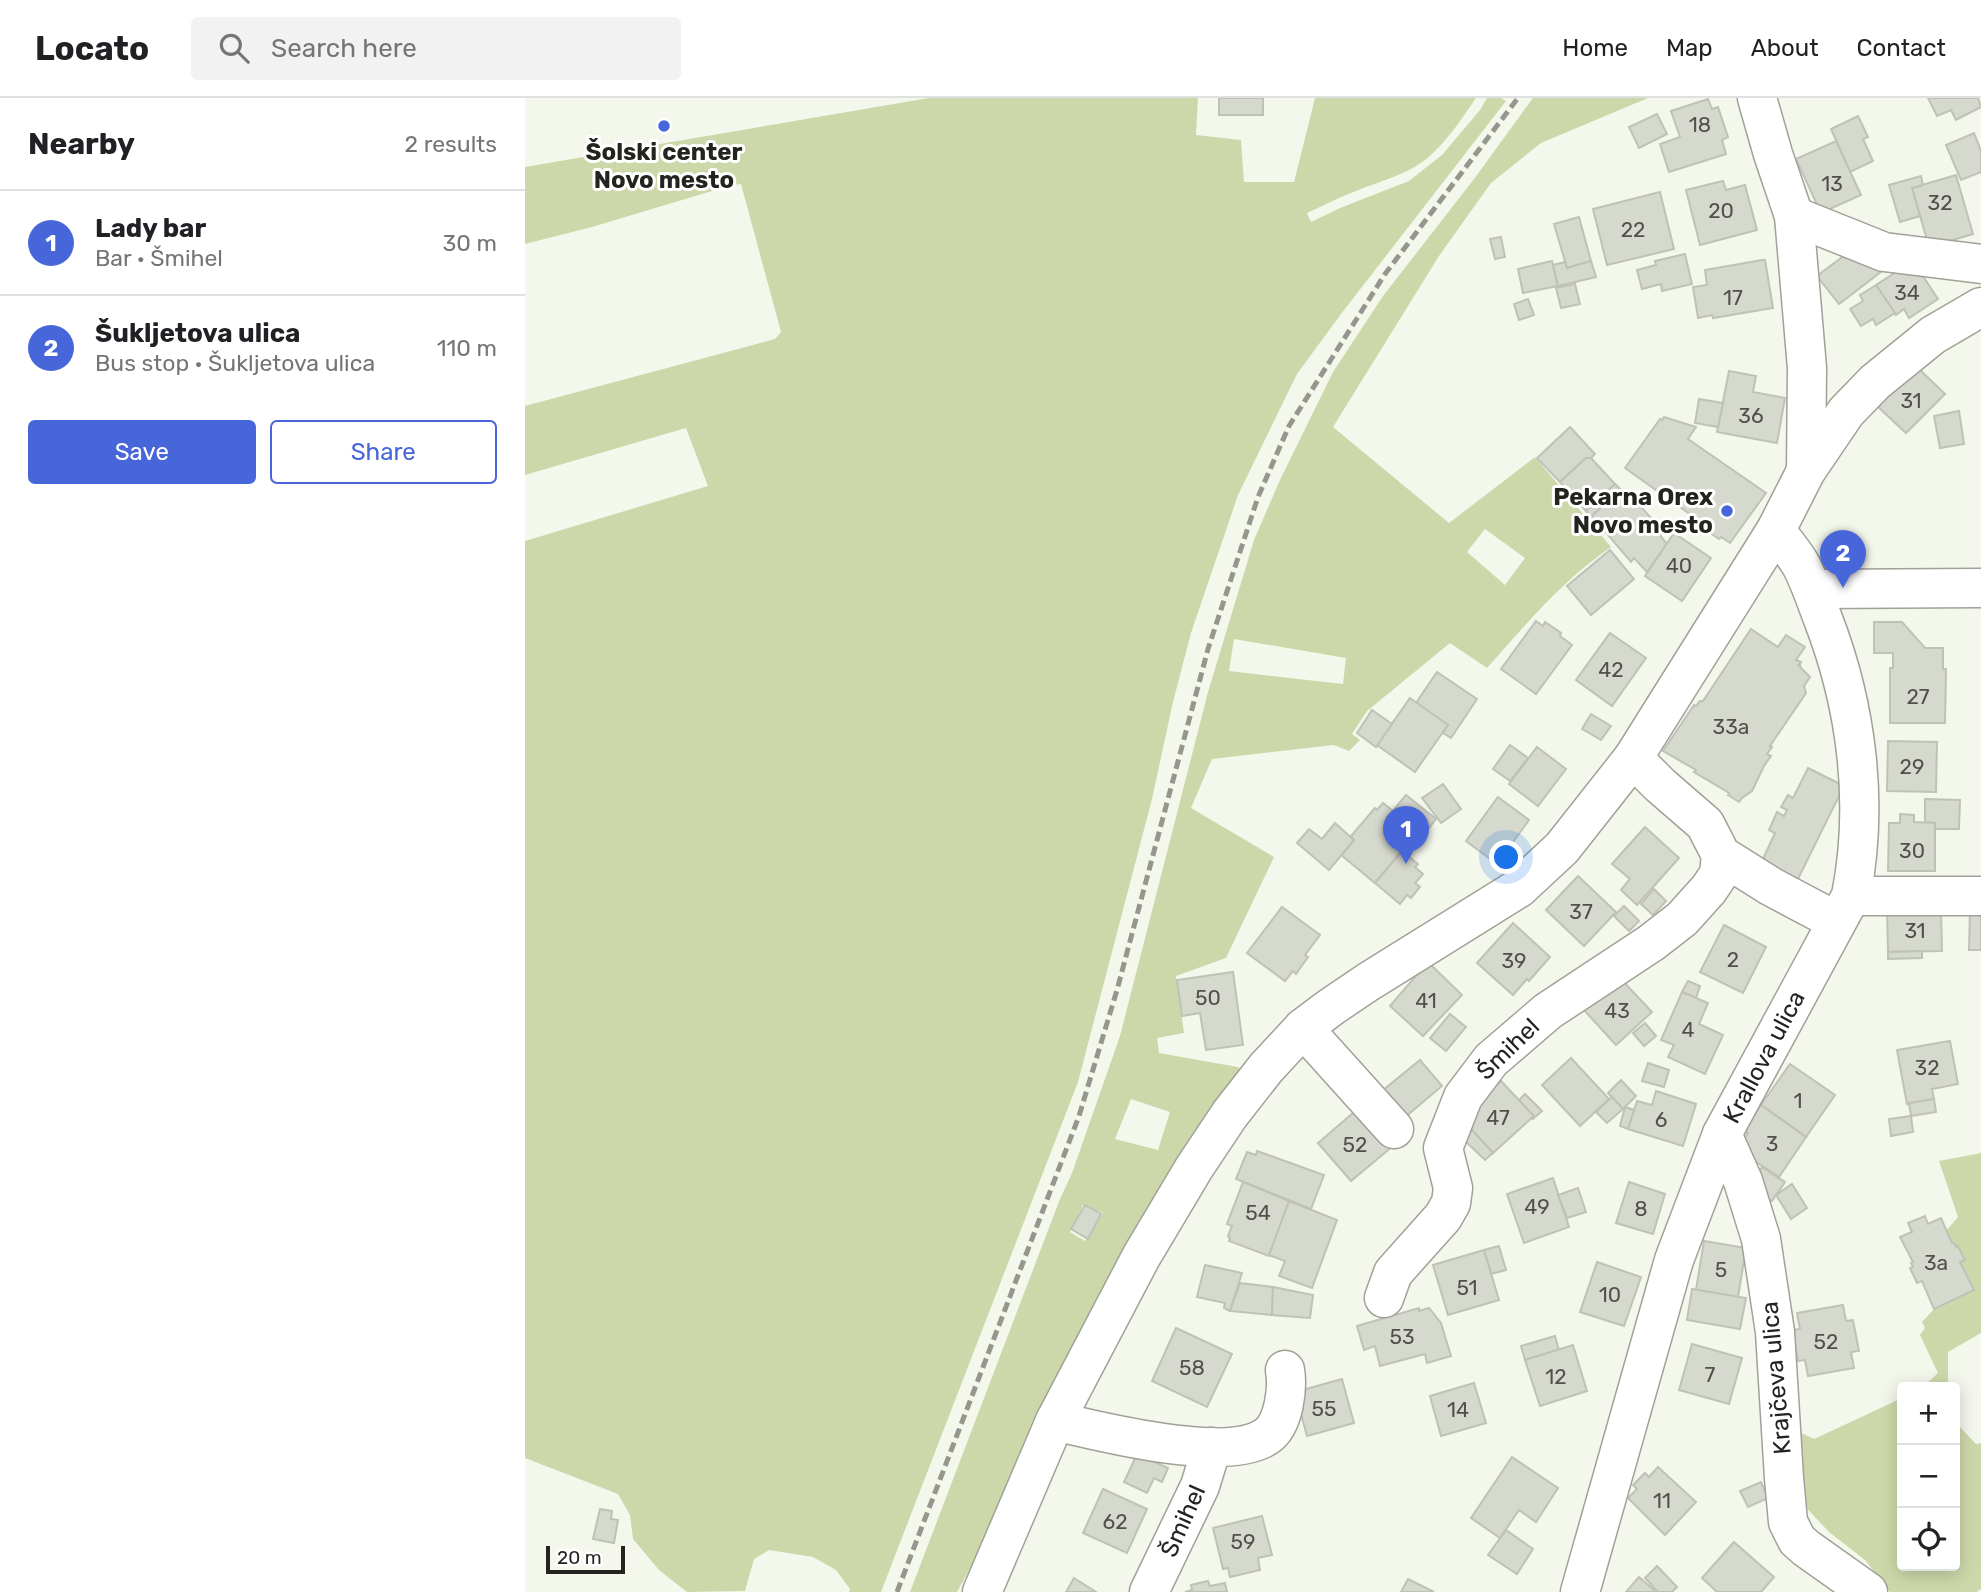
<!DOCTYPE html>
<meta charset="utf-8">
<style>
:root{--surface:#fff;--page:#f2f2f2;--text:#202124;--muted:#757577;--line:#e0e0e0;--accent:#4766d9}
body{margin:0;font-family:Rubik,sans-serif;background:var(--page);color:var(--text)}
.controls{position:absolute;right:21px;bottom:21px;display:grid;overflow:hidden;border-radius:7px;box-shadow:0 4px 18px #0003}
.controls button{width:63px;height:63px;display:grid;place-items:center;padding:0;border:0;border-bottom:2px solid var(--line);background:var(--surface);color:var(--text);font:35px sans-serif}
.scale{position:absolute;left:21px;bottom:18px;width:79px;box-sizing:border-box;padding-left:7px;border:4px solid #232420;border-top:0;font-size:19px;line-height:24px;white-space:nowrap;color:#232420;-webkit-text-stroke:5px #fff;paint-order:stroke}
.you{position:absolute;left:982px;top:760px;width:24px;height:24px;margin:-18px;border:5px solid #fff;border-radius:50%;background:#1a73e8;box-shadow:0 0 0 10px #1a73e833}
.badge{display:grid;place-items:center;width:46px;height:46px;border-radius:50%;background:var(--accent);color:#fff;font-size:23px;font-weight:700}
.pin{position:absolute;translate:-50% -58px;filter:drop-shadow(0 2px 4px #0008)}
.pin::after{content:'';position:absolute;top:37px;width:24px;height:21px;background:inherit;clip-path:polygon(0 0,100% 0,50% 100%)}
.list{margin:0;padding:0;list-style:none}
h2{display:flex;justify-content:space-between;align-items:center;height:91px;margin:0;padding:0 28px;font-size:30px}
h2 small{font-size:23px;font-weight:400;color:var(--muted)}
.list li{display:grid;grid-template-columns:46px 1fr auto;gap:21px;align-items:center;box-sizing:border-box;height:105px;padding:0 28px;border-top:2px solid var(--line)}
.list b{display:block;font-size:26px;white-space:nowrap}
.list p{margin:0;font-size:23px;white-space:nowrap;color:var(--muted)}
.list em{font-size:23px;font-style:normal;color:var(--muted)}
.actions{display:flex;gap:14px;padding:21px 28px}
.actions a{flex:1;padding:16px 0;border:2px solid var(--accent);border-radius:7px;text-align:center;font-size:24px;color:var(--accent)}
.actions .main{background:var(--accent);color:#fff}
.icon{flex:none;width:38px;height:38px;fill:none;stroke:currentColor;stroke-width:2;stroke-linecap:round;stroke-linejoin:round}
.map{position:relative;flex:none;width:1456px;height:1494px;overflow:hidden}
header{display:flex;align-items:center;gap:42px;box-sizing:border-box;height:98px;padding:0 35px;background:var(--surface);border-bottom:2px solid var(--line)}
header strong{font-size:33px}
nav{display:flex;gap:38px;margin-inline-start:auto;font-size:24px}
.search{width:490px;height:63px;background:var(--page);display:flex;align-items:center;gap:18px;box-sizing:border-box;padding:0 24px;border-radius:7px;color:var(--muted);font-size:26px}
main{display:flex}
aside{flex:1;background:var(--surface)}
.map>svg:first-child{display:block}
.green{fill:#cdd8aa;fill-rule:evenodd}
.building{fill:#d6d9ce;stroke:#bfc2b7;stroke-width:2}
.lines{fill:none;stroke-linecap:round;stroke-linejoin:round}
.minor-casing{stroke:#9fa297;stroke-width:41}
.minor{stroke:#fff;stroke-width:38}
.rail{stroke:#95978f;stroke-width:5;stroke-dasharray:10 5;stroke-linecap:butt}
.poi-dot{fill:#4766d9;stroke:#fff;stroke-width:2.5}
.labels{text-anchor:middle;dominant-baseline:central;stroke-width:6;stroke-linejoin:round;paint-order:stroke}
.number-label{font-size:21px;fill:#50514c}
.poi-label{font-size:24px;font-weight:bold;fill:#232420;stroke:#fff}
.street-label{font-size:24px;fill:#232420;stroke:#fff}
</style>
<header>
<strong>Locato</strong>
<div class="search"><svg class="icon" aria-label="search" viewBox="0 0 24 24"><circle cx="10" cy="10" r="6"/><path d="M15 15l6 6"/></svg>Search here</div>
<nav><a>Home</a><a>Map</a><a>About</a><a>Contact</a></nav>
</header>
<main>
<aside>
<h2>Nearby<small>2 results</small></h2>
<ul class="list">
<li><span class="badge">1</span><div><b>Lady bar</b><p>Bar · Šmihel</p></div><em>30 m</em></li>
<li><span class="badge">2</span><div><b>Šukljetova ulica</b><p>Bus stop · Šukljetova ulica</p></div><em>110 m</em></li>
</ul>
<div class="actions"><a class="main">Save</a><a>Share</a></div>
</aside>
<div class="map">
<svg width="1456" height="1494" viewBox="0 0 1456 1494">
<rect width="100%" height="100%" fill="#f4f7ec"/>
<g class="green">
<path d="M404,0H673L671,37L716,42L719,84H769L790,0H951C938,19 925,39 908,55C887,76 857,82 831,93C814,99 798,108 782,115L786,124L815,110L884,83L917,57L955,12L962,0H976L981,3L816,216L772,276L713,397L666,535L648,604L627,701L553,984L356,1494H324L325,1491L311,1472L288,1459L244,1452L229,1461L220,1493L162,1494L134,1472L108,1441L105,1417L93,1396L0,1360V443L183,388L161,330L0,377V308L250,241L256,234L216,86L207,87L67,129L0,146V69Z"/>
<path d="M1008,0H1123L1016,45L966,85L914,158L808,329L924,425L1010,359L1086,449C1038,482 1001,526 962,570L925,545L842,613L827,636L835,642L824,653L809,647L687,661L666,710L749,759L701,860L651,878L659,935L632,940L634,955L713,969L720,974L432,1494H385L535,1101L547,1075L595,938L683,594L729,442L754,384L808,274L858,198L949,81ZM960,431L1000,460L980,487L942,454ZM709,541L821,560L818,586L704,573ZM606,1001L645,1014L633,1052L590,1041ZM558,1107L578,1115L560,1143L545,1134Z"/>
<polygon points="1456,1055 1456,1235 1423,1254 1423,1289 1398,1289 1413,1275 1395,1237 1400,1230 1397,1224 1412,1208 1399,1190 1397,1176 1387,1155 1385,1132 1421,1133 1433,1119 1414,1063"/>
<polygon points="1377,1300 1377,1468 1430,1468 1430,1324 1451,1346 1456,1345 1456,1491 1452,1494 1365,1494 1340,1462 1304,1434 1275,1403 1274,1334 1289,1341"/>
</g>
<g class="building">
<rect x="694" y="0" width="44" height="17"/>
<polygon points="1403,0 1453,0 1456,9 1431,22 1426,12 1412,18"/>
<polygon points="1183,1 1187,11 1193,9 1203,39 1197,42 1201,56 1144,74 1135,46 1155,39 1146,13"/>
<polygon points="1132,16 1142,36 1114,50 1104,29"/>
<polygon points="1333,18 1343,39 1338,41 1348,63 1325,74 1306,31"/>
<polygon points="1449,35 1456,53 1456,74 1436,82 1421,47"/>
<polygon points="1311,43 1336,97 1296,115 1271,61"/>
<polygon points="1431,77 1448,136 1404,149 1387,90"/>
<polygon points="1396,78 1398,87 1387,90 1395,118 1375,124 1364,87"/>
<polygon points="1198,83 1201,92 1220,87 1232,132 1175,147 1161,92"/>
<polygon points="1135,94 1149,151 1082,167 1068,111"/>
<polygon points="1054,119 1066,163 1042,170 1029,126"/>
<polygon points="976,139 980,159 970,161 965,141"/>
<polygon points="1336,145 1357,173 1314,206 1292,178"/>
<polygon points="1160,156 1167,186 1137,193 1136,186 1117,191 1112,172 1131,167 1130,163"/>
<polygon points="1237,162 1240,162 1248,210 1188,220 1187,217 1173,220 1168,189 1182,187 1180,172"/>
<polygon points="1027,163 1033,188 998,195 993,171"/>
<polygon points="1066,163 1071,179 1033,188 1028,167 1040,164 1042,170"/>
<polygon points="1388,163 1413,201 1384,220 1379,211 1371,217 1351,187"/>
<polygon points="1050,186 1055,206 1036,210 1031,190"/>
<polygon points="1351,187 1370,215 1351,227 1348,221 1336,228 1325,211 1338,203 1335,197"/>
<polygon points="1003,201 1009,217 994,222 989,206"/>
<polygon points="1391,268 1420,296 1381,335 1352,308"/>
<polygon points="1204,273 1231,278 1228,294 1260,300 1252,345 1192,334"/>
<polygon points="1174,301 1198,305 1193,329 1170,325"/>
<polygon points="1434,313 1439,346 1415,350 1409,318"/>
<polygon points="1139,319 1171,329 1163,341 1241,395 1205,445 1196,439 1194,441 1181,432 1183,429 1100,370 1135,321 1137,322"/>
<polygon points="1045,329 1070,356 1066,360 1061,360 1035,384 1012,360"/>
<polygon points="1061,360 1066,360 1090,386 1061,413 1035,384"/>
<polygon points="1090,386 1095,391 1066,419 1061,413"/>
<polygon points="1092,394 1102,404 1107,399 1138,433 1135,437 1142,446 1122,474 1109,460 1106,464 1067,418"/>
<polygon points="1149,435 1186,460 1157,503 1120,478"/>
<polygon points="1085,452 1109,481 1066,517 1042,488"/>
<polygon points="1011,523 1018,528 1020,524 1036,535 1035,538 1047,547 1011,596 976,571"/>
<polygon points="1349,524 1377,524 1400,550 1418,550 1418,571 1421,571 1420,625 1365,625 1365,570 1368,570 1368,555 1349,555"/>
<polygon points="1226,531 1253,549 1261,537 1280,549 1271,562 1276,564 1273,568 1275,567 1276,570 1285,579 1279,588 1281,595 1245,648 1247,649 1242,656 1246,658 1239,668 1227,693 1217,700 1214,704 1203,697 1204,695 1169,674 1171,672 1138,653 1169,607 1171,608 1175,603 1178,603"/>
<polygon points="1085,535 1121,560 1087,608 1051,582"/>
<polygon points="912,574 952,601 926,640 918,635 923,627 891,605"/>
<polygon points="885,600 923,627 890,674 852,647"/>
<polygon points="847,612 867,626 851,649 832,635"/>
<polygon points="1066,616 1086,628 1076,642 1057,631"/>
<polygon points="1363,643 1412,644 1411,694 1362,693"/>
<polygon points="985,647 1003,660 985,683 968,671"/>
<polygon points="1012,649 1041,671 1013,708 984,686"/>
<polygon points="1283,670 1319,688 1273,781 1237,763 1250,735 1244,732 1252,714 1259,718 1262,712 1256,709 1263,697 1268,700"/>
<polygon points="918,686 936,711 916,725 897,700"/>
<polygon points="881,697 911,721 892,745 887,741 850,785 816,757 829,742 826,738 850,710 852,712 858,705 868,713"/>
<polygon points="973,699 1004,722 972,766 941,743"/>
<polygon points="1400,701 1435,702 1434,731 1410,731 1410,725 1400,724"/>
<polygon points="1375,716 1389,717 1389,724 1410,725 1410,773 1363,773 1364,725 1375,725"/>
<polygon points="810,725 829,742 804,772 772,745 784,731 797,741"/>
<polygon points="1120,729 1154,760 1112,807 1096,792 1105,781 1087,766"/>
<polygon points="877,753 893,766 890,769 898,776 890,785 895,789 886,800 882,797 875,806 850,785"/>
<polygon points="1053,778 1091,814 1059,848 1021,812"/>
<polygon points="1129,791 1141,803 1128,817 1116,806"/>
<polygon points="1099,808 1114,823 1104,833 1089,818"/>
<polygon points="757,809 795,837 780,857 783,859 771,876 768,873 760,883 722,855"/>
<polygon points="1456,809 1456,852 1444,852 1445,812"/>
<polygon points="1416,810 1417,853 1363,854 1362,811"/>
<polygon points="988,825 1025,859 1004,883 1002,881 988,897 952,865"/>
<polygon points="1199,827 1241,849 1218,895 1175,874"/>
<polygon points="1397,853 1397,860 1363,861 1363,854"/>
<polygon points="903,864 937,897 898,938 865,908"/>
<polygon points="708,874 718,947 681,952 675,915 657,918 652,882"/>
<polygon points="1093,878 1127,914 1091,947 1058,911"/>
<polygon points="1163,883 1175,888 1171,900 1157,894"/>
<polygon points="1157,894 1183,905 1174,926 1198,937 1180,976 1143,959 1149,947 1136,942"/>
<polygon points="925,916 941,929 921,953 905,940"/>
<polygon points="1120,925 1131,938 1119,948 1108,935"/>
<polygon points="1425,943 1433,986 1407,991 1409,1001 1382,1006 1372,952"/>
<polygon points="1046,960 1084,1001 1055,1028 1017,987"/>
<polygon points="895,962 917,988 879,1020 857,993"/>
<polygon points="1123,965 1144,972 1139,989 1117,983"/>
<polygon points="1265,966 1310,997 1281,1039 1236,1007"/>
<polygon points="1096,982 1111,998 1098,1011 1083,995"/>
<polygon points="976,983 1009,1018 968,1055 936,1021"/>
<polygon points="1131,993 1171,1006 1158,1048 1103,1031 1112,1003 1127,1007"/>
<polygon points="1000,996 1017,1013 1008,1021 1007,1020 1009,1018 994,1002"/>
<polygon points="1087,999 1098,1011 1082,1025 1071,1014"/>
<polygon points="1409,1001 1411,1014 1386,1018 1384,1005"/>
<polygon points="1236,1007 1281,1039 1254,1079 1212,1051 1223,1035 1219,1033"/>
<polygon points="835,1009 868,1048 826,1083 793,1045"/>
<polygon points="1100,1009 1109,1012 1103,1031 1095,1028"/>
<polygon points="1386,1018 1388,1034 1366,1038 1364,1021"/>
<polygon points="947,1032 968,1055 960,1062 938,1041"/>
<polygon points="732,1053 799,1077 786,1111 711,1081 722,1054 731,1057"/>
<polygon points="1237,1069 1260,1084 1247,1103 1225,1088"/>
<polygon points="1028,1080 1044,1129 999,1145 982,1096"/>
<polygon points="718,1084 764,1103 744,1158 704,1143 705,1140 703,1138 707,1128 702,1126"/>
<polygon points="1104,1084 1140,1096 1128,1136 1091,1125"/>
<polygon points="1267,1086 1282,1110 1266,1121 1251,1097"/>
<polygon points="1053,1090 1061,1114 1042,1120 1033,1097"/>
<polygon points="764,1103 812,1122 787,1190 754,1178 760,1163 744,1157"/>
<polygon points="560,1107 576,1116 563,1141 546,1131"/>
<polygon points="1400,1118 1403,1126 1416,1120 1427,1145 1429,1145 1431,1149 1433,1148 1440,1162 1435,1164 1449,1192 1409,1211 1397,1183 1392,1185 1385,1170 1388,1169 1386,1165 1388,1164 1375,1139 1387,1134 1383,1125"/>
<polygon points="1179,1143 1221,1150 1213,1199 1171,1192"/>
<polygon points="974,1148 981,1172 966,1176 959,1152"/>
<polygon points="959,1152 974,1202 923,1217 908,1167"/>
<polygon points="1072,1164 1116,1179 1099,1228 1055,1214"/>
<polygon points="680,1167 717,1175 705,1213 699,1210 700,1205 672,1199"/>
<polygon points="715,1185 748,1189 747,1217 705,1213"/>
<polygon points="748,1189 788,1197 785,1220 747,1217"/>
<polygon points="1167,1191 1221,1200 1215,1231 1162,1222"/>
<polygon points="1318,1207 1321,1223 1328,1222 1334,1253 1326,1254 1329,1270 1283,1278 1280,1262 1273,1263 1267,1232 1275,1231 1272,1215"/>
<polygon points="894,1210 894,1213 904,1210 916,1225 926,1258 902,1265 900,1256 855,1268 850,1248 839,1252 832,1228"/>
<polygon points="651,1230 707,1256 682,1309 627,1283"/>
<polygon points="1030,1238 1034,1252 1000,1262 996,1248"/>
<polygon points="1167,1246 1217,1260 1204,1306 1154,1292"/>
<polygon points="1048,1247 1062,1293 1015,1308 1000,1262"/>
<polygon points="817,1281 829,1325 782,1338 770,1294"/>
<polygon points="949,1285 961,1325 916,1338 905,1298"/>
<polygon points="612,1356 643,1370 637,1384 629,1380 622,1395 599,1384"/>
<polygon points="987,1359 1033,1390 1011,1424 994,1412 975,1440 946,1420"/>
<polygon points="1133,1369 1171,1404 1140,1437 1103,1400 1112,1391 1108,1387 1120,1375 1124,1379"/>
<polygon points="1236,1384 1243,1400 1223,1409 1215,1393"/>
<polygon points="578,1391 622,1411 602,1455 558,1435"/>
<polygon points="75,1411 87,1413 86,1421 93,1422 89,1445 68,1441"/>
<polygon points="737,1418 747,1457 733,1460 735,1472 705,1479 703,1470 698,1471 688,1430"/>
<polygon points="981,1432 1008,1451 992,1476 963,1457"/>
<polygon points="1209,1444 1249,1479 1236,1494 1192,1494 1177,1480"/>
<polygon points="1132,1468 1152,1489 1147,1494 1133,1494 1120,1480"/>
<polygon points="1114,1479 1131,1494 1101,1494"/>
<polygon points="549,1480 571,1494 541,1494"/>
<polygon points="883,1481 909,1494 876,1494"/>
<polygon points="683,1483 685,1488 700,1485 702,1494 660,1494 667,1492 666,1487"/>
</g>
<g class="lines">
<g class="minor-casing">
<g id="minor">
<polyline points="1232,0 1248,56 1269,118 1282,270 1281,373"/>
<polyline points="1269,118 1359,154 1456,166"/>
<polyline points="1287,491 1456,490"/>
<polyline points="1108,660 1135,687 1180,726 1196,757 1245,788 1311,823"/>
<polyline points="1326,798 1456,798"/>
<polyline points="778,930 869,1031"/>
<polyline points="1197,1036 1218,1083 1236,1141 1250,1234 1259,1380 1263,1424 1272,1442 1281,1450 1343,1494"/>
<polyline points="859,1200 868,1175 918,1119 926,1105 928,1090 918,1050 938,999 966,962 1023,913 1126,845 1157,821 1184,791 1194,776 1196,757"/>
<path d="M530,1323C576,1334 702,1366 742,1338C759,1326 763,1291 760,1272"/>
<polyline points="457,1494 530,1323 616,1159 669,1070 705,1016 741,970 778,930 806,909 843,884 994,790 1037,750 1108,660 1251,432 1281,373 1321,314 1350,284 1408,237 1456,209"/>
<polyline points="624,1494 675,1388 687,1349"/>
<path d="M1055,1494L1149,1162L1197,1036L1326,798C1344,706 1332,609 1298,521C1291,503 1285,484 1276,467C1269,455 1259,444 1251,432"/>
</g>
</g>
<use href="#minor" class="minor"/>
<polyline class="rail" points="372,1494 554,1018 592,892 683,551 733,399 764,328 860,176 993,0"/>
</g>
<g class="poi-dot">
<circle cx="139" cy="28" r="7"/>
<circle cx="1202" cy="413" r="7"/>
</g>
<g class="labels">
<g class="number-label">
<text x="1175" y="26">18</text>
<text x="1307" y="85">13</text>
<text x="1415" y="104">32</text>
<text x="1196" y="112">20</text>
<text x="1108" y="131">22</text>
<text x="1382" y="194">34</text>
<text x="1208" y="199">17</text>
<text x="1386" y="302">31</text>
<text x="1226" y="317">36</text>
<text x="1154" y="467">40</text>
<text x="1086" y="571">42</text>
<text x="1393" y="598">27</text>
<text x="1206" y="628">33a</text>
<text x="1387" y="668">29</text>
<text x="1387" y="752">30</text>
<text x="1056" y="813">37</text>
<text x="1390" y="832">31</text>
<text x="1208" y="861">2</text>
<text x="989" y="862">39</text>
<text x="683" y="899">50</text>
<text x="901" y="902">41</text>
<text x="1092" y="912">43</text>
<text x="1163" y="931">4</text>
<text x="1402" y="969">32</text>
<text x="1273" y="1002">1</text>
<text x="973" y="1019">47</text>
<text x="1136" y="1021">6</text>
<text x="1247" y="1045">3</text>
<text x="830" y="1046">52</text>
<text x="1012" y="1108">49</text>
<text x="1116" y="1110">8</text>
<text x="733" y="1114">54</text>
<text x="1411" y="1164">3a</text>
<text x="1196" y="1171">5</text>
<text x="942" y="1189">51</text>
<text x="1085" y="1196">10</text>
<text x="877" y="1238">53</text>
<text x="1301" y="1243">52</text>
<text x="667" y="1269">58</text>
<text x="1185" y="1276">7</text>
<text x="1031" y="1278">12</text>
<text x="799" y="1310">55</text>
<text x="933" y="1311">14</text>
<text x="1137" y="1402">11</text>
<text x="590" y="1423">62</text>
<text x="718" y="1443">59</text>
</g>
<g class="poi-label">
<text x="139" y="54">Šolski center<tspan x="139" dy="28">Novo mesto</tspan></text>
<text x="1188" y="399" text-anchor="end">Pekarna Orex<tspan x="1188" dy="28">Novo mesto</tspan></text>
</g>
<g class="street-label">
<text transform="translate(983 951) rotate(-44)">Šmihel</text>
<text transform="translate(1239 959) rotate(-62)">Krallova ulica</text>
<text transform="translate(1251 1280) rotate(-95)">Krajčeva ulica</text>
<text transform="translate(658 1423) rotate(-66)">Šmihel</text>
</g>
</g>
</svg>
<div class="controls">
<button>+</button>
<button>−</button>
<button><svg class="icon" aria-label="locate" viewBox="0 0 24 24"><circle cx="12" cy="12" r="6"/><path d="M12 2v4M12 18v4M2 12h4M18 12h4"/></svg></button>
</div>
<div class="scale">20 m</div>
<div class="you"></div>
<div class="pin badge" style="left:881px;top:766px">1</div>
<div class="pin badge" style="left:1318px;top:490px">2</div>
</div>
</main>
